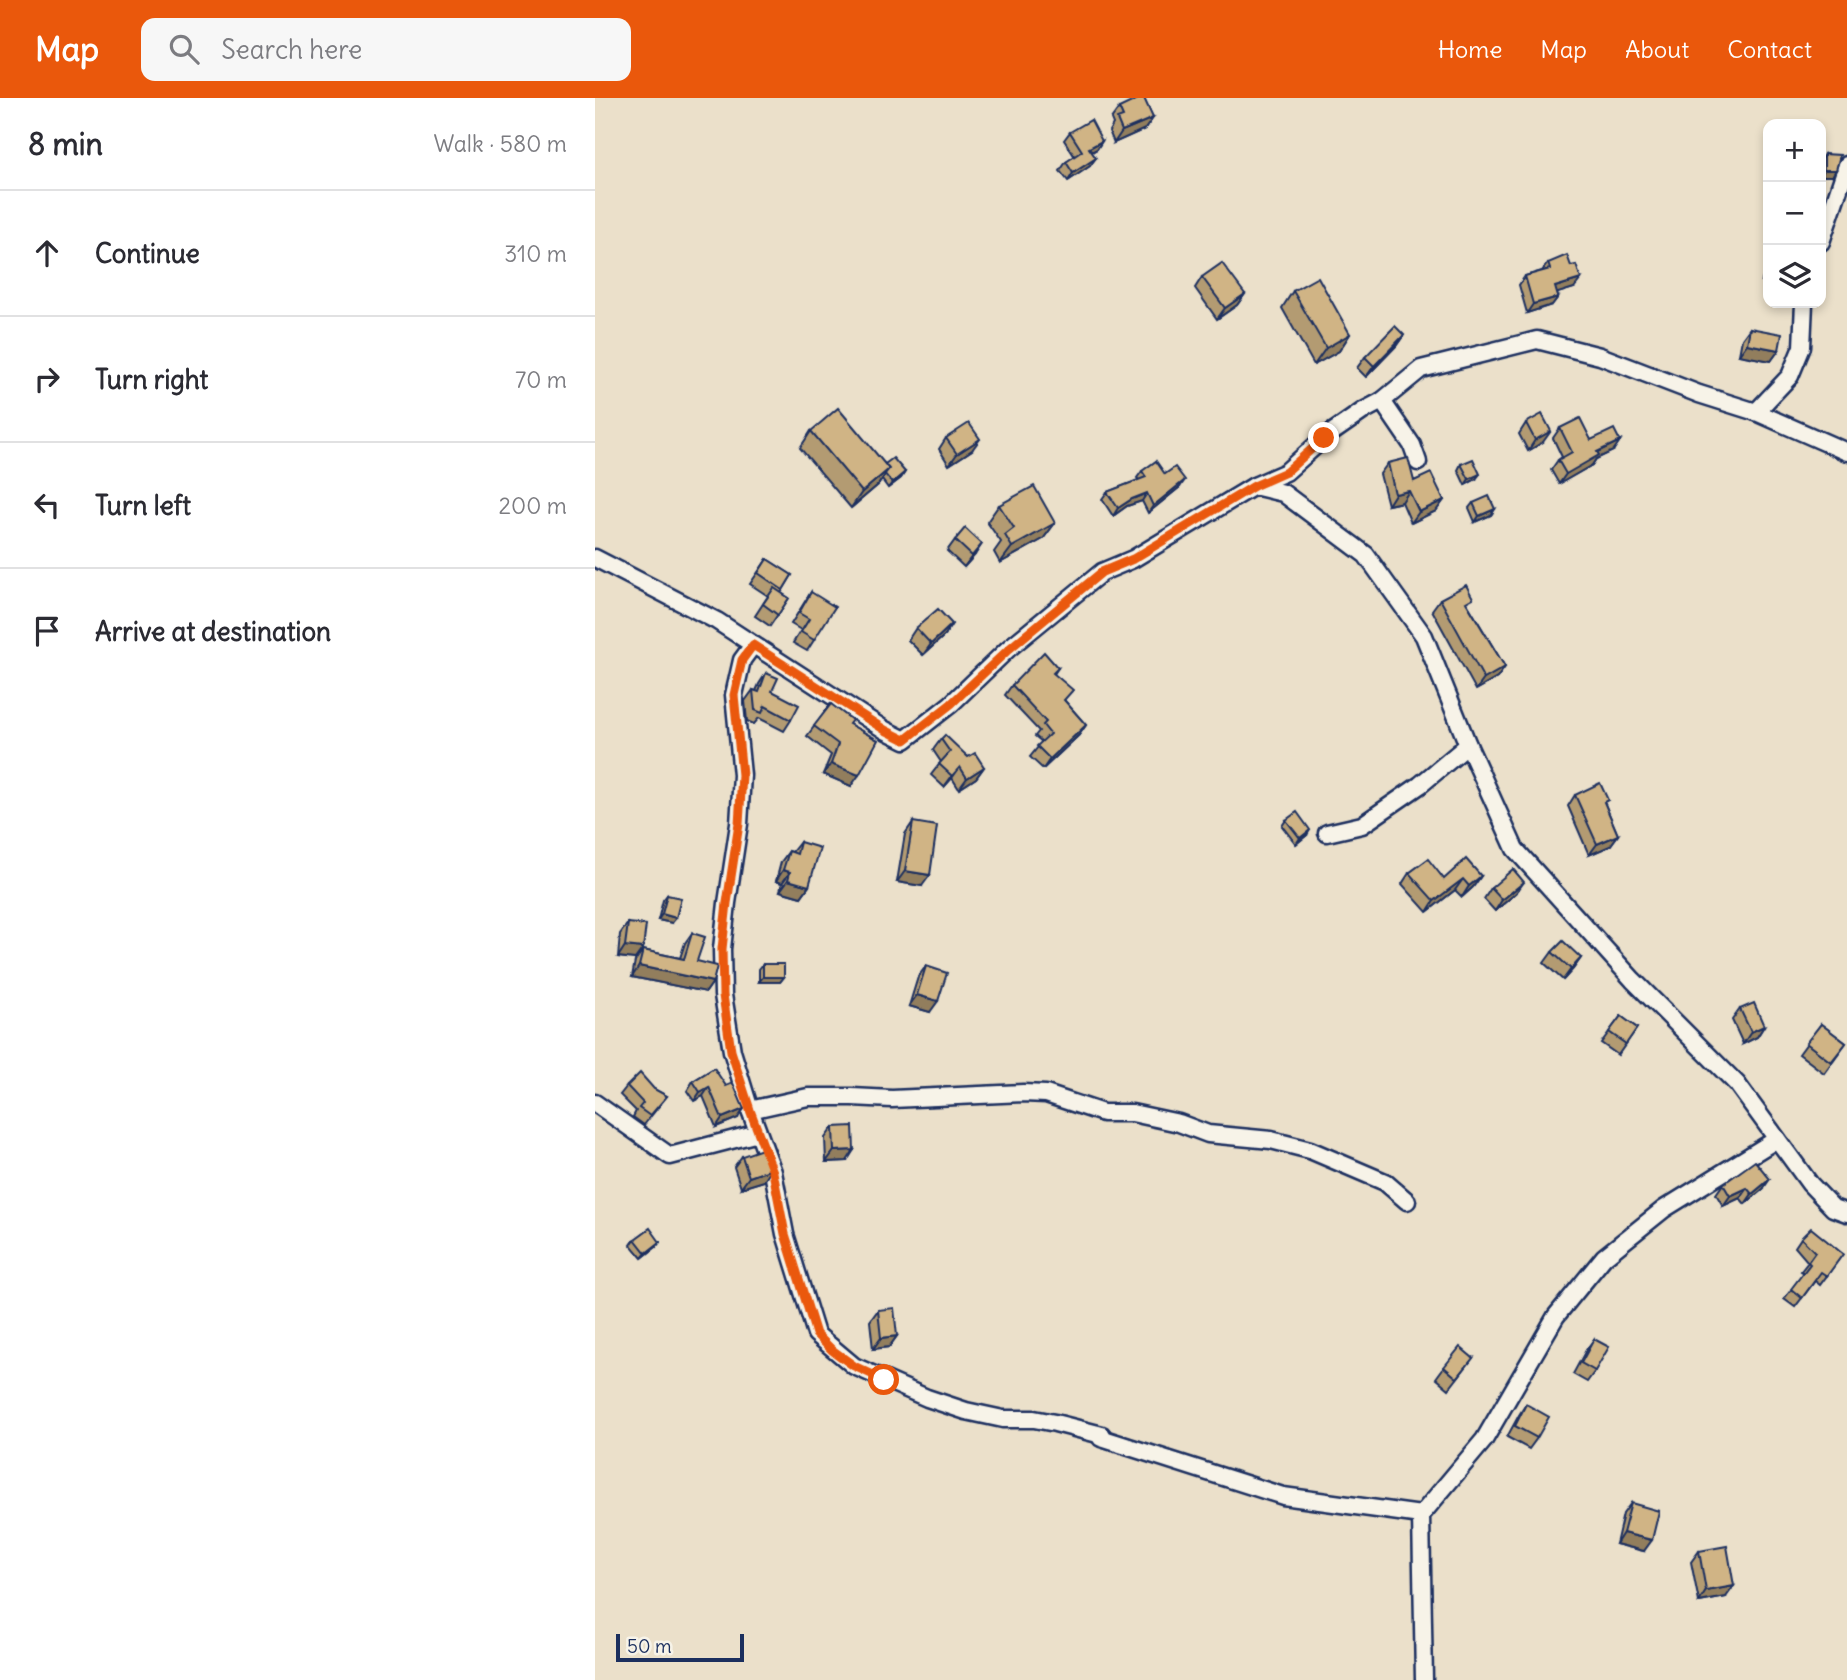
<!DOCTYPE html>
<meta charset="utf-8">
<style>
:root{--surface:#fff;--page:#f7f7f7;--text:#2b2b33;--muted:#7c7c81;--line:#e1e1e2;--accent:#ea580c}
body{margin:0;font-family:Delius,sans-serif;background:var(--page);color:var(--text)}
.controls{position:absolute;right:21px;top:21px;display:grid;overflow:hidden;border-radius:14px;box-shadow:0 4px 10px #0003}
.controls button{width:63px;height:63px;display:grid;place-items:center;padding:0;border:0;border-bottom:2px solid var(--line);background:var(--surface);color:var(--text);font:35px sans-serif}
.scale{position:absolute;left:21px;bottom:18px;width:128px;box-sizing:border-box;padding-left:7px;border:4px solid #1b2f5e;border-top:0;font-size:19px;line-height:24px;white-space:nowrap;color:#1b2f5e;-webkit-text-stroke:5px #f7f3e8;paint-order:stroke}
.stop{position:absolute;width:21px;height:21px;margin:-16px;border:5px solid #ea580c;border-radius:50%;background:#fff}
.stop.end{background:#ea580c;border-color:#fff;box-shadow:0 2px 7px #0008}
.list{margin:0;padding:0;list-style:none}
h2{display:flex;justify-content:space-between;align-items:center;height:91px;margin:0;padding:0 28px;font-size:30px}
h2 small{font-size:23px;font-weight:400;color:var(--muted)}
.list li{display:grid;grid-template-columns:46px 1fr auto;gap:21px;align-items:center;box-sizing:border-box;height:126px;padding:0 28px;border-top:2px solid var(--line)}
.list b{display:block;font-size:26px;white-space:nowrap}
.list em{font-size:23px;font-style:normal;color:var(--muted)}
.icon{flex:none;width:38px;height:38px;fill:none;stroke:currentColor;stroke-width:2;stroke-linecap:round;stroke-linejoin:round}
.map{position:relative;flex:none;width:1252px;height:1582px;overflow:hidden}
header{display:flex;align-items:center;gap:42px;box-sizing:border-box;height:98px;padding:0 35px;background:var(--accent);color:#fff}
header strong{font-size:33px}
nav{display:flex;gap:38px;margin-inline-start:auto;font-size:24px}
.search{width:490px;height:63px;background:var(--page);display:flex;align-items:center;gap:18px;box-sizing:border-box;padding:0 24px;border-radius:14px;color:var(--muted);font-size:26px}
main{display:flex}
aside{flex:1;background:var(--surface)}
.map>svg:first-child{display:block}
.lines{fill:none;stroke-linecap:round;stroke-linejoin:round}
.street-casing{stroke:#1b2f5e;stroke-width:21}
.street{stroke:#f7f3e8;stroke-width:16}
.wall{fill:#b39b72;stroke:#1b2f5e;stroke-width:2}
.shaded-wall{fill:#927e5d;stroke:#1b2f5e;stroke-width:2}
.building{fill:#d0b485;stroke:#1b2f5e;stroke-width:2}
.route{stroke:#ea580c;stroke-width:9}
</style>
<header>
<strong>Map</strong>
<div class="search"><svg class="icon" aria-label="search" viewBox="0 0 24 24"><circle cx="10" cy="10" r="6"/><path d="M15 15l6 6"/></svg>Search here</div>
<nav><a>Home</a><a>Map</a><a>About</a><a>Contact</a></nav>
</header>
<main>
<aside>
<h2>8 min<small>Walk · 580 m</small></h2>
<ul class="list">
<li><svg class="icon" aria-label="ahead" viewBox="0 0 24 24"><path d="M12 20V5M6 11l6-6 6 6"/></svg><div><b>Continue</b></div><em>310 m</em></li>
<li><svg class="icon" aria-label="right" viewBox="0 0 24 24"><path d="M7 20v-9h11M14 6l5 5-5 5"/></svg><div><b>Turn right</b></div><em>70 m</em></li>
<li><svg class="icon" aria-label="left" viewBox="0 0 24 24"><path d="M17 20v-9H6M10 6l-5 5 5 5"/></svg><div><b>Turn left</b></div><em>200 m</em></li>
<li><svg class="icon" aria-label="arrive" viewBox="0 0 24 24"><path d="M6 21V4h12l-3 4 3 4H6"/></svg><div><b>Arrive at destination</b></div></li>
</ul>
</aside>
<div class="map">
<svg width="1252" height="1582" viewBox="0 0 1252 1582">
<rect width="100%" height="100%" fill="#ebe0ca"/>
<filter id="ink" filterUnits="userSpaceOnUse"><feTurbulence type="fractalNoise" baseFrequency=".0143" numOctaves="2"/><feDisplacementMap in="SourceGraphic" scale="14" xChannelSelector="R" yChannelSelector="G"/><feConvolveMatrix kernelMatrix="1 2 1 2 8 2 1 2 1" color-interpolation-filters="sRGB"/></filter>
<g filter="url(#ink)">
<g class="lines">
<g class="street-casing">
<g id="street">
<polyline points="1226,144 1252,67"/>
<polyline points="787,303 817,347 823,364"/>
<polyline points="1161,314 1195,278 1207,249 1209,205"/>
<polyline points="659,388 691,374 729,340 768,313 787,303 826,271 942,242 1005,258 1104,296 1161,314 1252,354"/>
<polyline points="0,460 122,523 290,632 310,642 356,606 413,551 507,474 538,461 659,388 688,395 771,457 829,538 873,647 920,751 1038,882 1142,986 1215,1086 1238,1110 1252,1115"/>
<polyline points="158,547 147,562 139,597 147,677 144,726 132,805 127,851 128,897 137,953 155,1012 178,1074 190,1136 221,1236 259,1268 332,1300 371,1313 408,1321 439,1321 460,1325 507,1337"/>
<polyline points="732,735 767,727 825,687 873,647"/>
<polyline points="0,1005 75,1058 163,1035"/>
<polyline points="155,1012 213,999 257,999 297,1001 428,995 451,996 508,1015 537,1015 584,1025 613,1036 676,1042 715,1052 790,1084 812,1103"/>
<polyline points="506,1340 688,1398 826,1417"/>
<polyline points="829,1582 826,1417 889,1342 961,1218 1009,1159 1069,1111 1182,1041"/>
</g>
</g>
<use href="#street" class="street"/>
</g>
<g class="wall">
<polygon points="524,10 558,20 550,31 519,45 514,33 518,26 516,21"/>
<polygon points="475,34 507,43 502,51 497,54 495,68 473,83 465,73 471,64 480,59 469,42"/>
<polygon points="1229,56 1237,78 1226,78 1226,61"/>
<polygon points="1173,160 1173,185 1167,183"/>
<polygon points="953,165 979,190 962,195 963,199 957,207 932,215 924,187 930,178 947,173"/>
<polygon points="607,179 650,196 642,207 622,221 600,190"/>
<polygon points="698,193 755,236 744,253 719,267 687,210"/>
<polygon points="1155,230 1184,252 1176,263 1144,257 1147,241"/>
<polygon points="809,237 801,248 771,279 762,270 770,259"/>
<polygon points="931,325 948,344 933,353 924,336"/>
<polygon points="965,330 996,342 1018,353 1001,361 997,367 964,386 956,372 963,362 967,359 958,340"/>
<polygon points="216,333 290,366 310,374 306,380 293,390 287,382 283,387 256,410 205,350"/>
<polygon points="351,340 377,352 354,367 344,351"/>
<polygon points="793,365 849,402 841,413 816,425 807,404 793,407 785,376"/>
<polygon points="866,366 881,381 870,387 863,372"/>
<polygon points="547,373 570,376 585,389 553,415 547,403 532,408 518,418 507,401 512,394 544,382 542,380"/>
<polygon points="878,405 900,411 896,417 880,424 874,410"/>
<polygon points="404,407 460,425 448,441 405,465 399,454 406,444 392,424"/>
<polygon points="360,442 380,457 369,469 352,453"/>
<polygon points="172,461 197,477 186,495 194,500 175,528 160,518 173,498 155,486"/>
<polygon points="216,494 219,542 212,553 198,545 206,532 196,526"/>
<polygon points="845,501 873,507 910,569 902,580 881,592 837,512"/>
<polygon points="321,530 350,537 328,557 313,542"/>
<polygon points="463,570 459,576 470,603 491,627 484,637 448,671 435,659 447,644 440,638 444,633 410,597 417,587"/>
<polygon points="171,575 177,593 196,622 189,633 164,620 159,626 152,623 150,603 158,592 161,593 164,586"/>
<polygon points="236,606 254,626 256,688 228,676 236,657 212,638"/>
<polygon points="346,641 389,669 381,680 364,691 357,680 349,689 336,677 346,664 338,652"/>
<polygon points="980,697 1010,706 1023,737 1015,748 994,757 973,708"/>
<polygon points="691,722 712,737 701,746 687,728"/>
<polygon points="318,724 327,788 302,784 310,736"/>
<polygon points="205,744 214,788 206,799 185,793 187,785 181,783 186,764 194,753 197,754"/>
<polygon points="814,775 849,781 886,778 878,789 867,799 860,792 832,814 807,786"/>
<polygon points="896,790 921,795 900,813 889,801"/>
<polygon points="72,797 77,825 63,822 68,802"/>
<polygon points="33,825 48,850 40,861 23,859 25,836"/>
<polygon points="97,835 102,863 118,884 111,894 37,879 40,863 48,852 85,860 90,845"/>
<polygon points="957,854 986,860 978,871 968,882 949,865"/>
<polygon points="168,866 189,879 185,884 164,884 164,871"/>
<polygon points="331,868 335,914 314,908 323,879"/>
<polygon points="1145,911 1169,928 1162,939 1148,946 1137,922"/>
<polygon points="1026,918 1042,930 1023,957 1006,945"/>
<polygon points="1226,926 1251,945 1229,975 1204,956"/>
<polygon points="119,970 143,1020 121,1029 108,998 99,1003 92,993 98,983"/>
<polygon points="32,988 59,991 72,998 49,1027 38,1019 41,1013 25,997"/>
<polygon points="238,1029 252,1063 231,1064 230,1040"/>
<polygon points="147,1058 169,1083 146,1090 139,1069"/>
<polygon points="1128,1086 1168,1091 1150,1106 1145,1100 1128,1108 1121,1096"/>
<polygon points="1206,1140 1248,1156 1225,1187 1220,1183 1200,1209 1189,1201 1209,1175 1206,1173 1213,1164 1200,1149"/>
<polygon points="40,1141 65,1144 61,1149 47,1160 36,1147"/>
<polygon points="283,1212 302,1238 294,1249 278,1251 275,1223"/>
<polygon points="999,1241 1000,1273 992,1284 978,1276 991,1252"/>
<polygon points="878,1260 854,1291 841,1280 849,1269"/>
<polygon points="931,1306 942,1340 934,1351 912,1339 924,1317"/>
<polygon points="1036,1405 1049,1453 1021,1446 1028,1416"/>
<polygon points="1104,1453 1131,1499 1104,1504 1096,1464"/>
</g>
<g class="shaded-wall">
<polygon points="558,20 550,31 519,45 527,33"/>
<polygon points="507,43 502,51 488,58 494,50"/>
<polygon points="501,60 495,68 473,83 478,75"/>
<polygon points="1229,72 1241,72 1237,78 1226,78"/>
<polygon points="1173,174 1173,185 1167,183"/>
<polygon points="986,181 979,190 954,198 960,189"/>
<polygon points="650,196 642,207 622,221 630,210"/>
<polygon points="963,199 957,207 932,215 938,206"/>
<polygon points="755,236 744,253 719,267 731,250"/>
<polygon points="809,237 801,248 771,279 779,268"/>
<polygon points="1152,246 1184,252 1176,263 1144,257"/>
<polygon points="956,333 948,344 933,353 940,342"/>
<polygon points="385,341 377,352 354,367 362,356"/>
<polygon points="1025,343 1018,353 1001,361 997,367 964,386 971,376 1002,354"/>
<polygon points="294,371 283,387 256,410 267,394"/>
<polygon points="310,374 306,380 293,390 297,385"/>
<polygon points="885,376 881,381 870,387 874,381"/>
<polygon points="590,382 585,389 553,415 558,408"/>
<polygon points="814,393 807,404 793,407 800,396"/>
<polygon points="552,395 547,403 532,408 518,418 523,410 537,401"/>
<polygon points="849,402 841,413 816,425 824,414"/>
<polygon points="900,411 896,417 880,424 884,418"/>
<polygon points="460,425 448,441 405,465 417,449"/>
<polygon points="387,446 380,457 369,469 377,458"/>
<polygon points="357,526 350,537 328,557 336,546"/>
<polygon points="910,569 902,580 881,592 889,581"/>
<polygon points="491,627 484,637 448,671 455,661"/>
<polygon points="236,666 264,677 256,688 228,676"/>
<polygon points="365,669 357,680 349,689 357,678"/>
<polygon points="389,669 381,680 364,691 372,680"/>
<polygon points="715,732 712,737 701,746 705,740"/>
<polygon points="1023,737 1015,748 994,757 1002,746"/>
<polygon points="188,772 195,774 187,785 181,783"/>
<polygon points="310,773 335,777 327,788 302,784"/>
<polygon points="886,778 878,789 867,799 874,788"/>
<polygon points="868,781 860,792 832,814 839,803"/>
<polygon points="193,782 214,788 206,799 185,793"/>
<polygon points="929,784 921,795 900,813 907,802"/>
<polygon points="67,816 81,820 77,825 63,822"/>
<polygon points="30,848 48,850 40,861 23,859"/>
<polygon points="986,860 978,871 968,882 976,871"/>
<polygon points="44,868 118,884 111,894 37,879"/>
<polygon points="168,879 189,879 185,884 164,884"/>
<polygon points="322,897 343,903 335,914 314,908"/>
<polygon points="1169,928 1162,939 1148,946 1156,934"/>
<polygon points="114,989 108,998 99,1003 105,994"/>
<polygon points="149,1011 143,1020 121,1029 127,1020"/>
<polygon points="259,1052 252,1063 231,1064 239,1053"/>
<polygon points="177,1071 169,1083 146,1090 154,1079"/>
<polygon points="1175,1081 1168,1091 1150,1106 1157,1096"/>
<polygon points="1152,1090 1145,1100 1128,1108 1135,1098"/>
<polygon points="65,1144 61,1149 47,1160 51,1155"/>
<polygon points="302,1238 294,1249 278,1251 286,1240"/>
<polygon points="1028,1435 1057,1442 1049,1453 1021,1446"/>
<polygon points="1139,1488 1131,1499 1104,1504 1111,1493"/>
</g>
<g class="building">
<polygon points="545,0 549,0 558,20 527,33 522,21 528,19 524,10"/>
<polygon points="496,22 507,43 494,50 501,60 478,75 471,64 487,53 475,34"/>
<polygon points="1229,56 1245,57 1241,72 1229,72"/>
<polygon points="972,157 976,168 981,167 986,181 960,189 963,199 938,206 930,178 955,171 953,165"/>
<polygon points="627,165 650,196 630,210 607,179"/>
<polygon points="723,179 755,236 731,250 698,193"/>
<polygon points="800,228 809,237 779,268 770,259"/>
<polygon points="1155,230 1187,236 1184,252 1152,246"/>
<polygon points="243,310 294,371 267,394 216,333"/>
<polygon points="947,316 956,333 940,342 931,325"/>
<polygon points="985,320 996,342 1019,331 1025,343 1002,354 1004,357 971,376 963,362 977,354 965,330"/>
<polygon points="374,325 385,341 362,356 351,340"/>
<polygon points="298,360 310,374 297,385 290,376 294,371 290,366"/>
<polygon points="813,360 819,383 836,375 849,402 824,414 814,393 800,396 793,365"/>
<polygon points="878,361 885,376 874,381 866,366"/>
<polygon points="561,363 570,376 580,369 590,382 558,408 552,395 537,401 523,410 512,394 551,379 547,373"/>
<polygon points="439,388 460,425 417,449 410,437 419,430 404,407"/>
<polygon points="894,398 900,411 884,418 878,405"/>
<polygon points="370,430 387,446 377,458 360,442"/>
<polygon points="172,461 197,477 188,492 163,475"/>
<polygon points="871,487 878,500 871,504 910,569 889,581 845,501"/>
<polygon points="179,490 194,500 183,517 168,506"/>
<polygon points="216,494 240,509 219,542 206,534 214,521 204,515"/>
<polygon points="343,511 357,526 336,546 321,530"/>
<polygon points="449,554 463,570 458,575 478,592 469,602 491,627 455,661 442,648 455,636 448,627 451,624 417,587"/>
<polygon points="171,575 183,580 177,593 204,607 196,622 170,608 167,615 160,612 158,592 164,594"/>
<polygon points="236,606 257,622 254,626 283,642 264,677 236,666 243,646 219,628"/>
<polygon points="350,637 373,659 380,655 389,669 372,680 365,669 357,678 344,666 355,654 346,641"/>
<polygon points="1005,685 1013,702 1009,704 1023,737 1002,746 980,697"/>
<polygon points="702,714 715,732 705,740 691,722"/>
<polygon points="318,724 342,728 335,777 310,773"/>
<polygon points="205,744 225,750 214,788 193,782 195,774 188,772 194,753 202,756"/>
<polygon points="833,761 849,781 871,761 886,778 874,788 868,781 839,803 814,775"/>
<polygon points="918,771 929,784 907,802 896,790"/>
<polygon points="72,797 86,800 81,820 67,816"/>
<polygon points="33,825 51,827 48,850 30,848"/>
<polygon points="97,835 110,839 102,863 122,868 118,884 44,868 48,852 89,861"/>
<polygon points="968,843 986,860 976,871 957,854"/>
<rect x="168" y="866" width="21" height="13"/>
<polygon points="331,868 352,875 343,903 322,897"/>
<polygon points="1159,905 1169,928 1156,934 1145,911"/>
<polygon points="1026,918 1042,930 1031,946 1014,934"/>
<polygon points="1226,926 1251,945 1236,964 1211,945"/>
<polygon points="119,970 131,988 138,985 149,1011 127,1020 114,989 105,994 98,983"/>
<polygon points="45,975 59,991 72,998 55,1018 44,1010 48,1005 32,988"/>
<polygon points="258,1028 259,1052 239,1053 238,1029"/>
<polygon points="170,1050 177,1071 154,1079 147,1058"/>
<polygon points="1160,1063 1175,1081 1157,1096 1152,1090 1135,1098 1128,1086"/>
<polygon points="55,1130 65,1144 51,1155 40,1141"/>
<polygon points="1216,1130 1248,1156 1232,1178 1226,1174 1207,1200 1196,1191 1215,1166 1213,1164 1220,1154 1206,1140"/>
<polygon points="299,1210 302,1238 286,1240 283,1212"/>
<polygon points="999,1241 1014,1249 1000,1273 986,1265"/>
<polygon points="865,1249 878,1260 862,1280 849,1269"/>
<polygon points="931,1306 954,1319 942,1340 920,1328"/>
<polygon points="1036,1405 1064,1413 1057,1442 1028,1435"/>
<polygon points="1132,1448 1139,1488 1111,1493 1104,1453"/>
</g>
</g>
<g class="lines" filter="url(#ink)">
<polyline class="route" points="289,1282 259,1268 237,1252 221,1236 190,1136 178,1074 155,1012 136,953 128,897 127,851 132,805 144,726 147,677 139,597 147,562 158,547 290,632 310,642 356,606 414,551 507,474 538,461 659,388 691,374 729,340"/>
</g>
</svg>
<div class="controls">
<button>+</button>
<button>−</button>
<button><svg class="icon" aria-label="layers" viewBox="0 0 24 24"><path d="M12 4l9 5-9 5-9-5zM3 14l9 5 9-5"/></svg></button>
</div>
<div class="scale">50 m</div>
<div class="stop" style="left:289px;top:1282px"></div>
<div class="stop end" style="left:729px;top:340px"></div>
</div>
</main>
